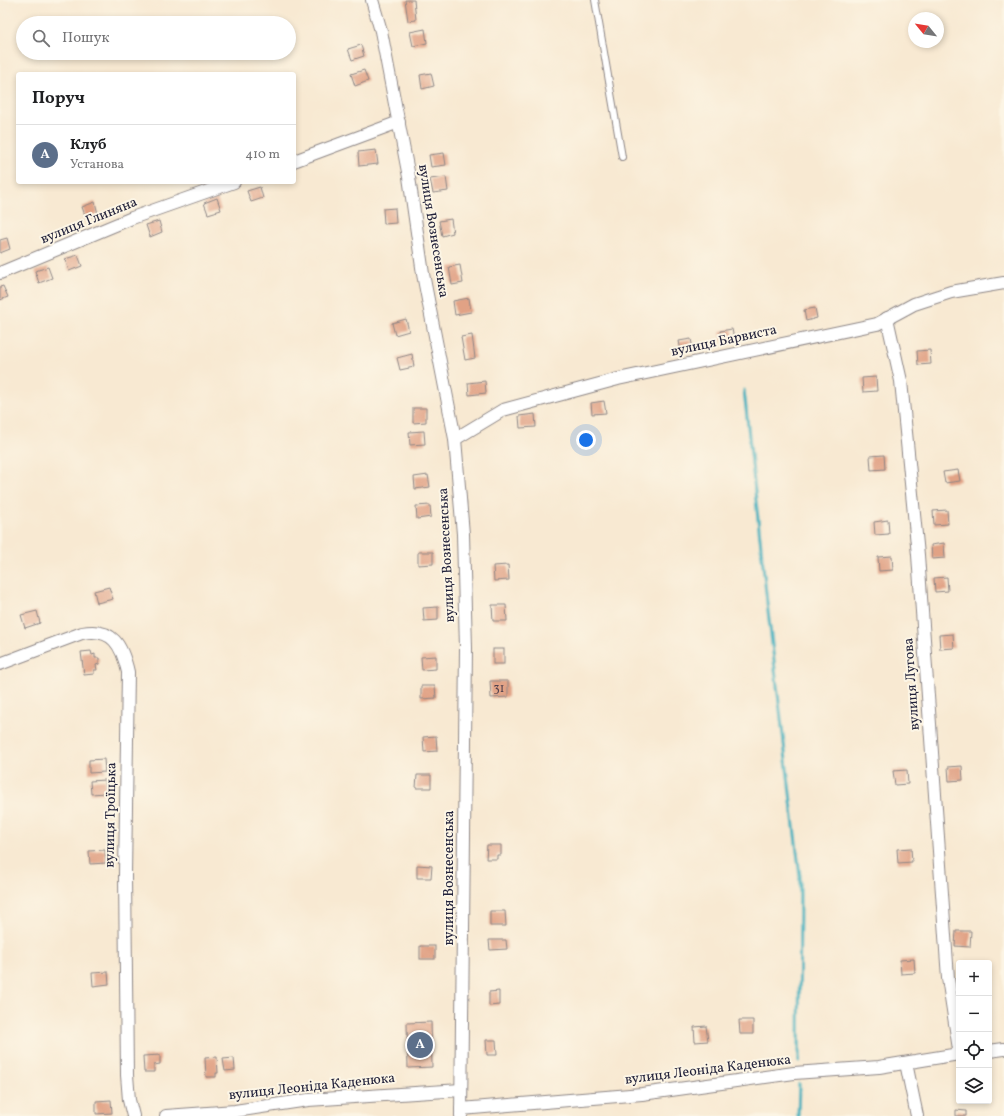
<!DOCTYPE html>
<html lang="uk">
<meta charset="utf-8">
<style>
:root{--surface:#fff;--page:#f6f6f6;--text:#202124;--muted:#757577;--line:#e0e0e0;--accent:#b45309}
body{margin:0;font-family:Vollkorn,serif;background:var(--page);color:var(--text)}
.controls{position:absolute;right:12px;bottom:12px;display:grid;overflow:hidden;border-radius:4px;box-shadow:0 2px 6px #0003}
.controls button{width:36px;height:36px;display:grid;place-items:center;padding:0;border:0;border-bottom:1px solid var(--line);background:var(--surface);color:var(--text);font:20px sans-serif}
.compass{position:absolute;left:908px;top:12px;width:36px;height:36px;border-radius:50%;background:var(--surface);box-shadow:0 2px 6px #0003;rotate:300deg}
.you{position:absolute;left:586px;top:440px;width:14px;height:14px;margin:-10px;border:3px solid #fff;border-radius:50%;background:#1a73e8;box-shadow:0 0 0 6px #1a73e833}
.badge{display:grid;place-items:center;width:26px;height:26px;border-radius:50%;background:var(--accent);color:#fff;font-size:13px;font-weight:700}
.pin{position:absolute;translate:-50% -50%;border:2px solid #fff;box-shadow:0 1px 4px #0006}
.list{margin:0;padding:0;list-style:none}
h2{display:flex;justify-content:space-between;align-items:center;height:52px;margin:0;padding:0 16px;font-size:17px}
h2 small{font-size:13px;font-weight:400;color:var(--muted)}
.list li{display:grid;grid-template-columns:26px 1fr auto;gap:12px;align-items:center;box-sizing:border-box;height:60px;padding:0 16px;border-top:1px solid var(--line)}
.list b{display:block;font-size:15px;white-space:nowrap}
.list p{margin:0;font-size:13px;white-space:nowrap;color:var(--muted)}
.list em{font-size:13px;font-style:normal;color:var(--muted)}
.icon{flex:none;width:22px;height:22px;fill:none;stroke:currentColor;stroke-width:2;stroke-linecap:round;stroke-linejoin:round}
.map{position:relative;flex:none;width:1004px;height:1116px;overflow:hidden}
.search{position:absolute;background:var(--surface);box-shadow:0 2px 6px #0003;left:16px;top:16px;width:280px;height:44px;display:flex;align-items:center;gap:10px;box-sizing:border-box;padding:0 14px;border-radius:22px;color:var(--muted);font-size:15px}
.panel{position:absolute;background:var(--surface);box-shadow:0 2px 6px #0003;left:16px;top:72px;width:280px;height:112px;border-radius:4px}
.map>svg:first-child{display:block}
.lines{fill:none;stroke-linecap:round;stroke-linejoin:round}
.stream{stroke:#43b1bf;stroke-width:3}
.building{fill:#e1a285}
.service-casing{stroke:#8d8686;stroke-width:8}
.minor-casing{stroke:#8d8686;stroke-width:14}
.service{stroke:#fff;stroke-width:6}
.minor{stroke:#fff;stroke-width:12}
.labels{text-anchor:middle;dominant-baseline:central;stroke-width:4;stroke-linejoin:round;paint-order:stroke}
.number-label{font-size:12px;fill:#52424e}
.street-label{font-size:14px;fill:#22223b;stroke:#fcf5e5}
</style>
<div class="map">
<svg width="1004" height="1116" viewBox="0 0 1004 1116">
<rect width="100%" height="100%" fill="#fcf5e5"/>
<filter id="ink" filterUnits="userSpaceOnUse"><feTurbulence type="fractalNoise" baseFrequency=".025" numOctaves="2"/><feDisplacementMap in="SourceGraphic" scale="8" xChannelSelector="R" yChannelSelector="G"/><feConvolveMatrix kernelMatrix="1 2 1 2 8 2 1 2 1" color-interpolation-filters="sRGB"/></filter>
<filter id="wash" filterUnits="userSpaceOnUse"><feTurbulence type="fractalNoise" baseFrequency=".012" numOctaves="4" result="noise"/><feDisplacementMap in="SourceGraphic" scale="16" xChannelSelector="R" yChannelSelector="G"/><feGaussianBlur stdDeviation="0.9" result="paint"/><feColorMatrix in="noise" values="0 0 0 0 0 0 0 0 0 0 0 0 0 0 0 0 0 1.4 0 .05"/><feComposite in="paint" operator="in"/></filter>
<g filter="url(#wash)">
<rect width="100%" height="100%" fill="#f8e9d2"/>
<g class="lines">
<g class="stream">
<polyline points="744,390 768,611 800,876 799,1062"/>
<polyline points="798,1116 799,1084"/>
</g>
</g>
<g id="blocks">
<g class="building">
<polygon points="405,0 414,0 416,20 408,21"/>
<polygon points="425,29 427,43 413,46 410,32"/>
<polygon points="361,45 364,56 352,60 348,49"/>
<polygon points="364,70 368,81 355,86 351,74"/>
<polygon points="431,73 434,86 422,89 420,75"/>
<polygon points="376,150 378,164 359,166 358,152"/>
<polygon points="444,153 446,165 431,167 429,155"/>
<polygon points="446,177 448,191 433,193 430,179"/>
<polygon points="260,187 263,198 251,202 247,191"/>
<polygon points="217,198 221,210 208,214 204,203"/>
<polygon points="95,202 98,214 86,218 82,207"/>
<polygon points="395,208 396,223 384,224 383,209"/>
<polygon points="451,219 453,233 442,236 439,221"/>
<polygon points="159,221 162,232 150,237 146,225"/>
<polygon points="7,238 10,249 0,253 0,240"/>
<polygon points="78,255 82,266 69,271 65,259"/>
<polygon points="460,265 463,283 452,285 449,267"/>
<polygon points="48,267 52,278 39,283 35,271"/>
<polygon points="3,286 8,297 0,300 0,287"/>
<polygon points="469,298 471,312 455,315 453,301"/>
<polygon points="815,308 817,318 806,321 804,310"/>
<polygon points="406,319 409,331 395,335 392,323"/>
<polygon points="732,329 734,339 722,341 720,331"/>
<polygon points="472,335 475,358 465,360 461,337"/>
<polygon points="691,339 693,349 681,351 679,341"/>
<polygon points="930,350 931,364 918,365 917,351"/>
<polygon points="412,354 414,367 400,370 397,358"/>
<polygon points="876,377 877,391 863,392 862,378"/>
<polygon points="485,381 486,393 469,395 468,383"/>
<polygon points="604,401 606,413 592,414 591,403"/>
<polygon points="413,408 426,408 426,422 413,423"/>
<polygon points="535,414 536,427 520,428 519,416"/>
<polygon points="424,431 425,444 410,445 409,432"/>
<polygon points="884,455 885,469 871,470 870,456"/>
<polygon points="958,470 960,481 945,483 943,472"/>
<polygon points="428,475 430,487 415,489 414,477"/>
<polygon points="430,505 431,517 417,519 416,506"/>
<polygon points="947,510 948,524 934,525 933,511"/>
<polygon points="888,520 889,534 875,535 874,522"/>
<polygon points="944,543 945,558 932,559 931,545"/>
<polygon points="418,552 433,552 433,564 418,565"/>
<polygon points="892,556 893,570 879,571 878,557"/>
<polygon points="508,565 509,580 494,581 493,566"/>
<polygon points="947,577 948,591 935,592 934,578"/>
<polygon points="109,587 113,599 97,603 94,591"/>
<polygon points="492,605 506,605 507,621 493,621"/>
<polygon points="438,607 438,620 424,621 423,608"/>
<polygon points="37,611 40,623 25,628 21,615"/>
<polygon points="953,634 954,648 940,649 939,635"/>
<rect x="493" y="649" width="11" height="15"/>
<polygon points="91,651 92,655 95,654 95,658 99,658 99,664 96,665 97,670 94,670 94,674 84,675 81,652"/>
<polygon points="436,656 436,669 422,670 421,657"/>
<polygon points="490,681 508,681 508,697 491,698"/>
<polygon points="421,686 435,686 436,698 421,699"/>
<polygon points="436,736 437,751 424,752 423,737"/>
<polygon points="104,759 105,772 89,773 89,760"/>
<polygon points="962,766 963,780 949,781 948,767"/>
<polygon points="907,770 908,784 895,785 893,771"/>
<polygon points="417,775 431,775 431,788 416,788"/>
<polygon points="105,780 106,793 91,794 90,781"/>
<polygon points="487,845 501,845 501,855 497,855 497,859 486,859"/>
<polygon points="911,848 912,862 898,863 897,849"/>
<polygon points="105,850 106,863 90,864 89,851"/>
<polygon points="417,865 432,866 431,878 417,878"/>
<polygon points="490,911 505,911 506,926 490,926"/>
<polygon points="956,931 971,931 970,947 955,946"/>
<polygon points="489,940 506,940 507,949 490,950"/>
<rect x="420" y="946" width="15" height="13"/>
<polygon points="914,959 915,973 901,974 900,960"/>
<polygon points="108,972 109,984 93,986 92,973"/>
<polygon points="499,991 499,1005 489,1006 489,992"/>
<polygon points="739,1020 753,1020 753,1034 740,1034"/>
<polygon points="431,1022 432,1067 408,1068 407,1023"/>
<polygon points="706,1026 708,1041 695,1042 694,1027"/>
<polygon points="486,1040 496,1040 497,1055 487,1055"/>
<polygon points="160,1055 160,1064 154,1065 154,1072 144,1072 143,1056"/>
<polygon points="217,1057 218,1073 216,1073 216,1077 206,1077 205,1058"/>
<polygon points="234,1058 235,1070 225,1071 223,1059"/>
<polygon points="111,1100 112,1113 96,1114 96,1101"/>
<polygon points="956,1110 966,1111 966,1116 956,1116"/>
</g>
</g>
</g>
<g filter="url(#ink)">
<use href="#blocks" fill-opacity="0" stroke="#8d8686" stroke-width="1"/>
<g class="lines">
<g class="service-casing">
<polyline id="service" points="595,0 622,157"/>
</g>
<g class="minor-casing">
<g id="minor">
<polyline points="372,0 381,31 409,177 423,274 455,439 463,534 466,648 461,1116"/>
<polyline points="294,161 399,122"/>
<polyline points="0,273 132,218 234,182"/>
<polyline points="887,318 901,381 918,555 948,978 959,1049"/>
<polyline points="455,439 503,410 618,379 877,324 914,304 951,292 1004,283"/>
<path d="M0,664L82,633C113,627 122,646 128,672L125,875L127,1075L129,1100L133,1116"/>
<polyline points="989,1051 1004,1049"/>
<polyline points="906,1063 917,1116"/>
<polyline points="461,1109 642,1094 794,1073 879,1067 959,1054"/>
<polyline points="166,1116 235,1111 308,1100 461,1090"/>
</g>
</g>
<use href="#service" class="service"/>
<use href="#minor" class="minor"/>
</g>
</g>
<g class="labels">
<g class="number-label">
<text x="499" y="689">31</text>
</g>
<g class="street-label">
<text transform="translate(89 221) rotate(-22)">вулиця Глиняна</text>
<text transform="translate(433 231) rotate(81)">вулиця Вознесенська</text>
<text transform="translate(724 341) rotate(-12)">вулиця Барвиста</text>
<text transform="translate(447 555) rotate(-93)">вулиця Вознесенська</text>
<text transform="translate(912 684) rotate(-94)">вулиця Лугова</text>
<text transform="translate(111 815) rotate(-89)">вулиця Троїцька</text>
<text transform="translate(449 878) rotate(-90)">вулиця Вознесенська</text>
<text transform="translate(708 1070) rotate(-7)">вулиця Леоніда Каденюка</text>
<text transform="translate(312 1087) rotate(-6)">вулиця Леоніда Каденюка</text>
</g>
</g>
</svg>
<div class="controls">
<button>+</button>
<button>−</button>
<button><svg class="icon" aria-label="locate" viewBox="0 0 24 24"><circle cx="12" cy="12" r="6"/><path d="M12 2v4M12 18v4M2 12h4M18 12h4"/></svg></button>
<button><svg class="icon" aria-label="layers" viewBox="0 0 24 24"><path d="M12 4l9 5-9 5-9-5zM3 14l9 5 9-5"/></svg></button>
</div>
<svg class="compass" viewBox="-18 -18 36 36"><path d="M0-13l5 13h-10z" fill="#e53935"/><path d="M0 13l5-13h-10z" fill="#757577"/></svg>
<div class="you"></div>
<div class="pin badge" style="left:420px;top:1045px;background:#5c6f8a">A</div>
<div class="search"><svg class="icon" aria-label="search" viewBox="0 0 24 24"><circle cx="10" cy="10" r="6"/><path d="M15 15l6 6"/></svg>Пошук</div>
<section class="panel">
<h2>Поруч<small></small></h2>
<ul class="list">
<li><span class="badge" style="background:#5c6f8a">A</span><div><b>Клуб</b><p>Установа</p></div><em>410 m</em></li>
</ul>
</section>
</div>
